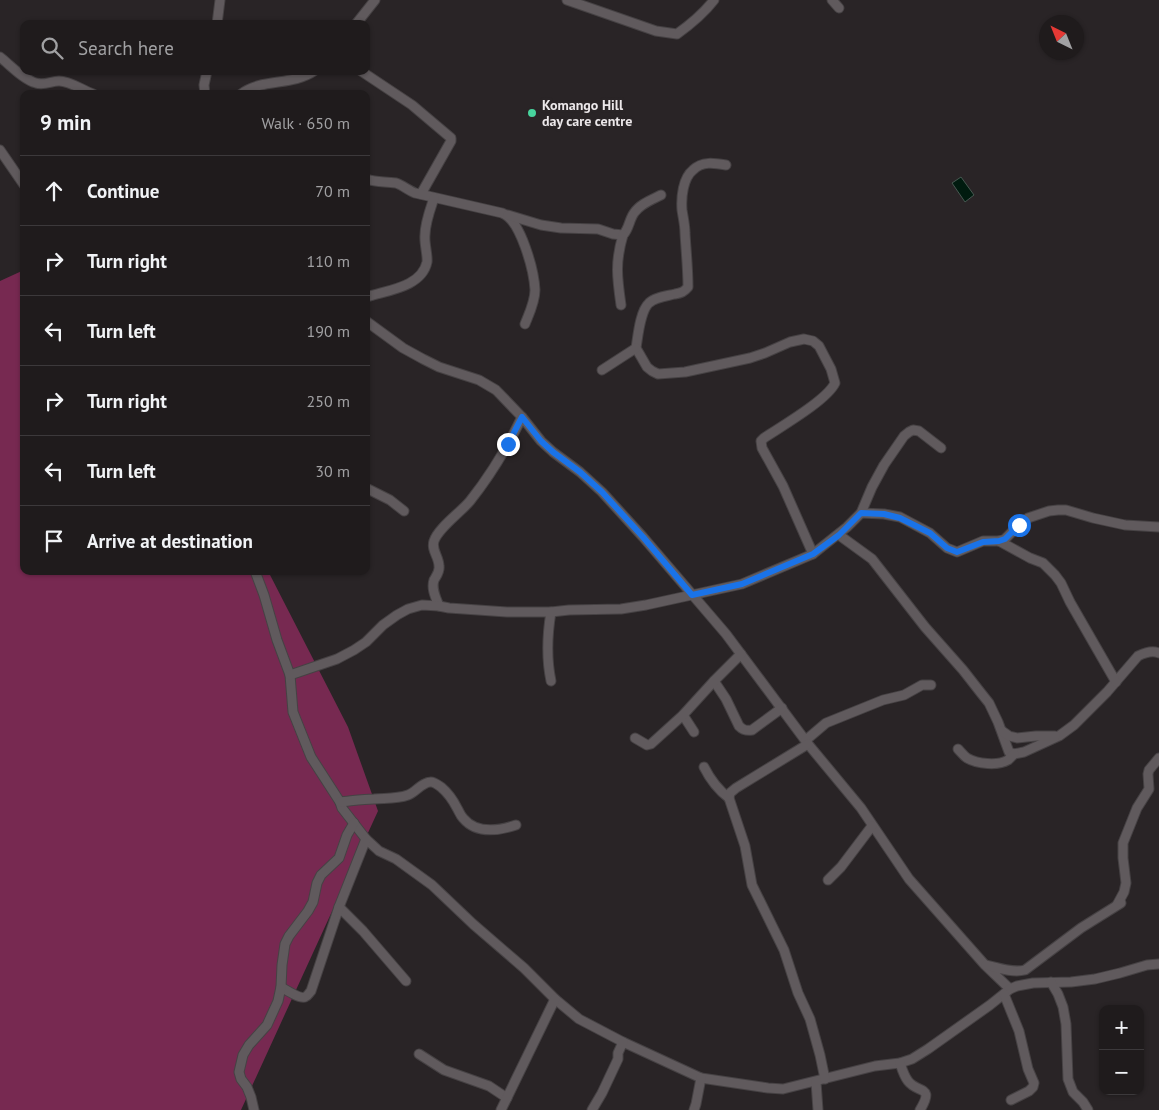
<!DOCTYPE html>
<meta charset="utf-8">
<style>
:root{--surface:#1f1b1c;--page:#272425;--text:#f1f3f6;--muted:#a1a1a3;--line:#3c393b}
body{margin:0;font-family:"PT Sans",sans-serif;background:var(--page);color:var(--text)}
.controls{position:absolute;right:15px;bottom:15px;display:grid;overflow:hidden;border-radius:10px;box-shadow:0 1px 4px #0004}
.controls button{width:45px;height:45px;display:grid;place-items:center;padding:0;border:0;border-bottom:1px solid var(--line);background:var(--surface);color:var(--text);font:25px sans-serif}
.compass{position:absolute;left:1039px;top:15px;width:45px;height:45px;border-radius:50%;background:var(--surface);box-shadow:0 1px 4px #0004;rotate:317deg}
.stop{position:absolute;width:15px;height:15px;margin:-11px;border:4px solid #1a73e8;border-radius:50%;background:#fff}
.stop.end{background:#1a73e8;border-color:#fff;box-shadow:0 1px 5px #0008}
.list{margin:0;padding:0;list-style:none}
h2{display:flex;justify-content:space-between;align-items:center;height:65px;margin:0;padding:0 20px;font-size:21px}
h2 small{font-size:16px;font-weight:400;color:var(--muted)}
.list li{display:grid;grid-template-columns:32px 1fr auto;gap:15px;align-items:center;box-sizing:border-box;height:70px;padding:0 20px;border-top:1px solid var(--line)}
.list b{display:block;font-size:19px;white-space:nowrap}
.list em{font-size:16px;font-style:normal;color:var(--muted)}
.icon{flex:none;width:28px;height:28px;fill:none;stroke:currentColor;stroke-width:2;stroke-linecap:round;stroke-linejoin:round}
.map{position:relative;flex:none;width:1159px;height:1110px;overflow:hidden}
.search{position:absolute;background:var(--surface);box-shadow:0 1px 4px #0004;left:20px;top:20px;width:350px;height:55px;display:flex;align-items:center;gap:12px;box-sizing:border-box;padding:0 18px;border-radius:10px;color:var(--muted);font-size:19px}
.panel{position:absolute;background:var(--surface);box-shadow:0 1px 4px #0004;left:20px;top:90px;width:350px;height:485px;border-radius:10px}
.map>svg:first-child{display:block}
.forest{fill:#772951}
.water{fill:#001b0f;stroke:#475851}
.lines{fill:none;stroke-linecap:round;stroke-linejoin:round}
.minor-casing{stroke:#464244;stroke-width:11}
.minor{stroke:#605a5d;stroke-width:9}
.route{stroke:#1a73e8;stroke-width:6}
.poi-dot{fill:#47d49d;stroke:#292426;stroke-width:2}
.labels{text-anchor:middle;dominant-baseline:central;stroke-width:5;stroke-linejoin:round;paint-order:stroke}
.poi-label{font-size:14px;font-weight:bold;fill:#ece8ea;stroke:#292426;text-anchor:start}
</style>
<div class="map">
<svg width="1159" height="1110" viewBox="0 0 1159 1110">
<rect width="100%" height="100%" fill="#292426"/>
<polygon class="forest" points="24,270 24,571 268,571 348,727 378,811 241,1110 0,1110 0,281"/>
<polygon class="water" points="961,177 974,195 965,202 952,183"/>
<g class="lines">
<g class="minor-casing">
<g id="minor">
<path d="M567,0L656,31L677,34C691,24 704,13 714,0"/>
<polyline points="832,0 839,8"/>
<polyline points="217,24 220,0"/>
<polyline points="356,24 375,0"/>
<path d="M0,57C10,65 24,80 36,83C44,86 51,81 59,81C70,81 82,90 93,94"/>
<polyline points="361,71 412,105 451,138 451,141 421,194"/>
<polyline points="205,94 204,85 207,71"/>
<path d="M241,94C262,78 292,86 314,71"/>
<polyline points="0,150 24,185"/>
<path d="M726,165C714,163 702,161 693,170C683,178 681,197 682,210C683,217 685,225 685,233C686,251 688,269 688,287C684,292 681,293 675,294C667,296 655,297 649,303C640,311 638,336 636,348L647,367L652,371L658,374L685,372L750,358L765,353L790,342L804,339L813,341L819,346L831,369L835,383C827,400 782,426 764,438L761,441L762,448L783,486L813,554"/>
<path d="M366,179C378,183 385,181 396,183C402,185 408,190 415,193L502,213C521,220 534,271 535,290C535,302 529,314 525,324"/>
<path d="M508,215L541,225L561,228L598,229L613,234L623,235C629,229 629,220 634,213C640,204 651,200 661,195"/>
<path d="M366,296H370C390,290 422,286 427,262C428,256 424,243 425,235C425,223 430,210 434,198"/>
<path d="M621,305C617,277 615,262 623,235"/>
<polyline points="366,321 403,348 423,359 439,367 479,380 496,390 522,417 541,441 553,452 580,472 602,492 643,537 726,634 808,744 861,808 909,879 985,965 1010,989"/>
<polyline points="602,370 636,348"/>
<polyline points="366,488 390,500 404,511"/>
<polyline points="861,513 884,514 900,517 930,533 947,548 957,552 983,541 999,541 1005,539 1019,525 1028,518 1049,511 1058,510 1066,510 1093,518 1125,525 1159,527"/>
<path d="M839,535L872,559L925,627L963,670L981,693L989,703L998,722L1009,752L1014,754L1024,752L1059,736L1074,725L1107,692L1138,656C1144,653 1152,650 1159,653"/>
<polyline points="999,541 1030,558 1043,563 1055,575 1061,583 1070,602 1116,682"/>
<polyline points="255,571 264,595 277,640 290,675 293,712 311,757 340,802 342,808 366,839 379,851 396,859 432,885 473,924 524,968 555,999 579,1019 623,1042 701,1078 768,1088 783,1089 875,1066 900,1063 912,1059 928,1049 990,1005 1010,989 1017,986 1033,983 1071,982 1095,979 1120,973 1147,965 1159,964"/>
<path d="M439,606C436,598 431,589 434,580C436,576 440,572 439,566C439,557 431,550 434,541C438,528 461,512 470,501C490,476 508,446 522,417"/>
<path d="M551,612C547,636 546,657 551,681"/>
<polyline points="290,675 337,659 354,650 366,642 383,625 397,615 408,609 422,605 439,606 449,608 507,612 551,612 569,610 621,609 646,605 742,584 813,554 847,527 861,513 872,487 884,465 904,436 909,432 913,430 919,431 941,448"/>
<path d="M714,681L726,699L739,726C743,730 746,731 752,730L782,708"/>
<polyline points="683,715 694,732"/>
<polyline points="1002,731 1009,736 1017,738 1036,736 1055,736"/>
<polyline points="635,738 647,745 651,744 683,715 714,681 741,654"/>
<polyline points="806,740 826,723 883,700 904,695 922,685 931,685"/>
<polyline points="808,744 736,788 730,793 729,798 745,846 752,885 784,950 798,993 810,1019 820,1055 825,1079"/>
<path d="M958,749C961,752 964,756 967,758C977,764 998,766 1008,760C1010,758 1012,756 1014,754"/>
<path d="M704,767C710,779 717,789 729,798"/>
<path d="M340,802C351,801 363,799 374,799C386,798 397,799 408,795C416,792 422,782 431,782C434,782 438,785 441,787C448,793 453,800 457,808C459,811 460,815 463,818C476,834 498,831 516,825"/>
<polyline points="828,880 841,867 872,826"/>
<polyline points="1117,905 1124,892 1126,883 1123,858 1123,843 1137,808 1149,789 1148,774 1149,770 1159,758"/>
<polyline points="339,907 363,931 406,981"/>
<path d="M986,965C998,968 1013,973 1025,970L1081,928L1121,903"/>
<polyline points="1051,982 1058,994 1063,1007 1066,1024 1068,1079 1073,1092 1083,1102 1088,1110"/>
<path d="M281,987C286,990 300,999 305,997C308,996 309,993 311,991L339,907L366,839"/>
<polyline points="1004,994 1019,1031 1028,1069 1034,1083 1033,1087 1029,1091 1011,1100"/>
<polyline points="419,1054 444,1070 489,1086 507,1098"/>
<path d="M900,1063C902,1069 904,1076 908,1081C918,1094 935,1085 920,1110"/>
<polyline points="816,1082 818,1110"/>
<polyline points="254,1110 251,1097 247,1087 241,1079 239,1072 243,1055 249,1045 267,1025 278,1001 281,987 282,965 285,944 289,936 308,911 313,902 317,883 321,875 339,858 347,835 354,823"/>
<polyline points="501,1110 555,999"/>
<polyline points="592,1110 602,1093 618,1059 618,1053 623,1042"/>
<polyline points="694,1110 696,1104 701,1078"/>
</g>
</g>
<use href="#minor" class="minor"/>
</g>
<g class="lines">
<polyline class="route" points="508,444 522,417 541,441 553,452 580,472 602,492 643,537 692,595 742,584 813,554 839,535 861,513 884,514 900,518 930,533 947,548 957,552 983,542 999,541 1005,539 1019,525"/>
</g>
<circle class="poi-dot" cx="532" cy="113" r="5"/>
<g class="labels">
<g class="poi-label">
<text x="542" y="105">Komango Hill<tspan x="542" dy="16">day care centre</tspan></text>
</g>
</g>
</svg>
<div class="controls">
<button>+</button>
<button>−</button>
</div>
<svg class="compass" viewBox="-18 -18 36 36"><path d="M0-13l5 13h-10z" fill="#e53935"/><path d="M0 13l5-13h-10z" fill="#a1a1a3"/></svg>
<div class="stop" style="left:1019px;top:525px"></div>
<div class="stop end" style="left:508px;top:444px"></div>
<div class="search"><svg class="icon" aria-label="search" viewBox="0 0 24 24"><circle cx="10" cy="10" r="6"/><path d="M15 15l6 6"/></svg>Search here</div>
<section class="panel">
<h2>9 min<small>Walk · 650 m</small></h2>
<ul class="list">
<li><svg class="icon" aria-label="ahead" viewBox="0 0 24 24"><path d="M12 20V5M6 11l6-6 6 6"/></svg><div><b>Continue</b></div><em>70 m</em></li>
<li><svg class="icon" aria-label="right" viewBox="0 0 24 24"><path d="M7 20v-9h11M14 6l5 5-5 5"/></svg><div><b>Turn right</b></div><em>110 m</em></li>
<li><svg class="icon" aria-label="left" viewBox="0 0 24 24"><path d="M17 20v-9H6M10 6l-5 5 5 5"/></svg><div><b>Turn left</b></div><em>190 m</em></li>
<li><svg class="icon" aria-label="right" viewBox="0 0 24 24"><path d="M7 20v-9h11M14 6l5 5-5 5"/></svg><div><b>Turn right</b></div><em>250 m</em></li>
<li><svg class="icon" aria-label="left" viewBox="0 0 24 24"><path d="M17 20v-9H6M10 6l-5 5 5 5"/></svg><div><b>Turn left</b></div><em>30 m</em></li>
<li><svg class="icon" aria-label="arrive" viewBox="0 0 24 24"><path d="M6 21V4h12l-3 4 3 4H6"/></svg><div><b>Arrive at destination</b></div></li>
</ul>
</section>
</div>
